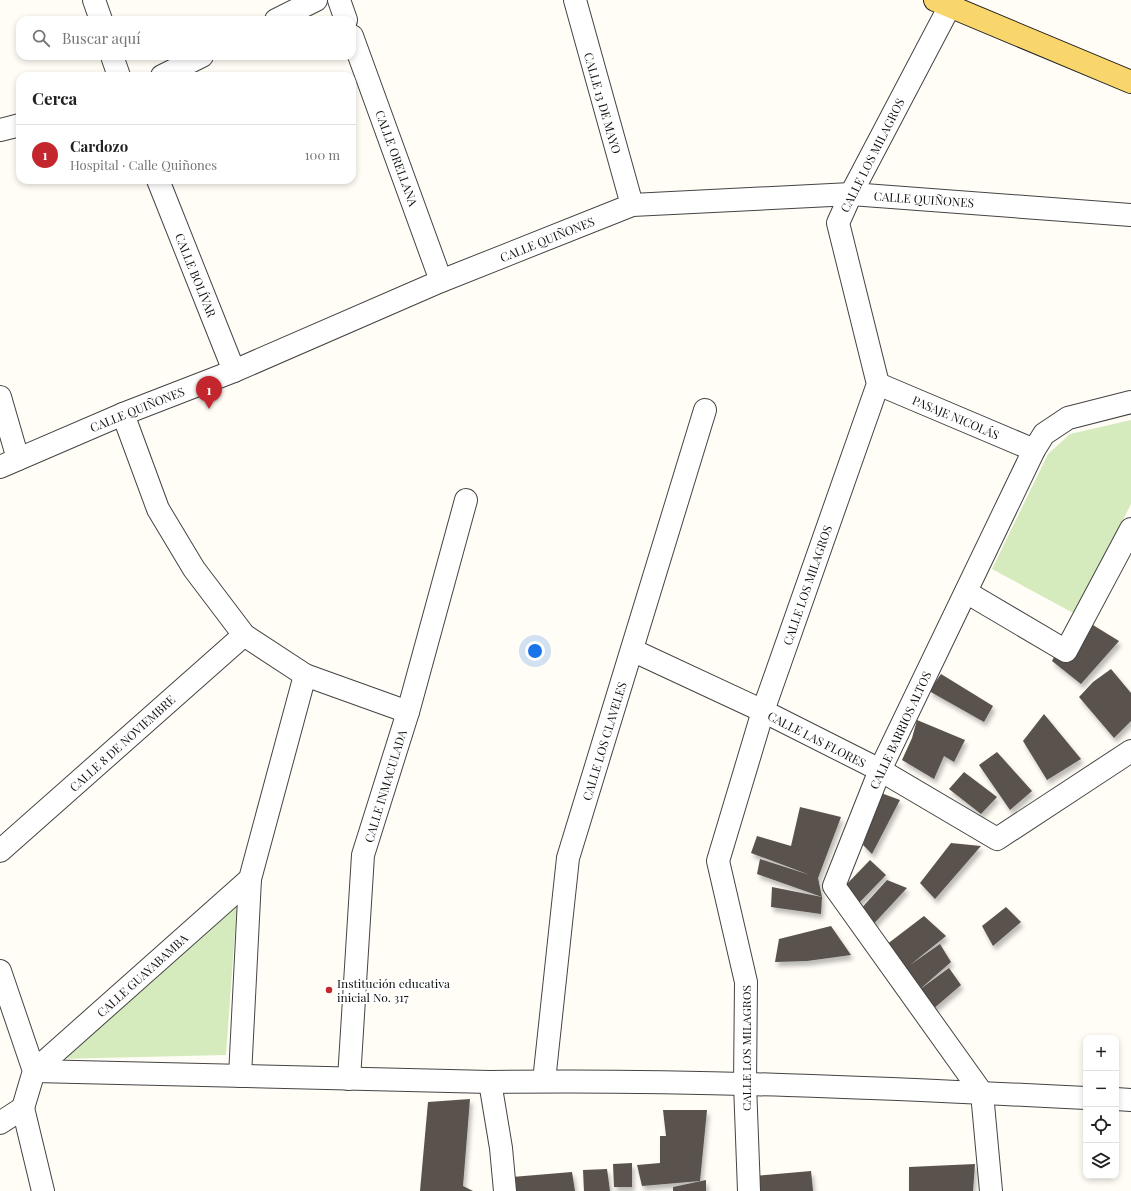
<!DOCTYPE html>
<html lang="es">
<meta charset="utf-8">
<style>
:root{--surface:#fff;--page:#f6f6f6;--text:#222;--muted:#767676;--line:#e0e0e0;--accent:#c4262e}
body{margin:0;font-family:"Playfair Display",serif;background:var(--page);color:var(--text)}
.controls{position:absolute;right:12px;bottom:12px;display:grid;overflow:hidden;border-radius:8px;box-shadow:0 2px 6px #0003}
.controls button{width:36px;height:36px;display:grid;place-items:center;padding:0;border:0;border-bottom:1px solid var(--line);background:var(--surface);color:var(--text);font:20px sans-serif}
.you{position:absolute;left:535px;top:651px;width:14px;height:14px;margin:-10px;border:3px solid #fff;border-radius:50%;background:#1a73e8;box-shadow:0 0 0 6px #1a73e833}
.badge{display:grid;place-items:center;width:26px;height:26px;border-radius:50%;background:var(--accent);color:#fff;font-size:13px;font-weight:700}
.pin{position:absolute;translate:-50% -33px;filter:drop-shadow(0 1px 2px #0008)}
.pin::after{content:'';position:absolute;top:21px;width:14px;height:12px;background:inherit;clip-path:polygon(0 0,100% 0,50% 100%)}
.list{margin:0;padding:0;list-style:none}
h2{display:flex;justify-content:space-between;align-items:center;height:52px;margin:0;padding:0 16px;font-size:17px}
h2 small{font-size:13px;font-weight:400;color:var(--muted)}
.list li{display:grid;grid-template-columns:26px 1fr auto;gap:12px;align-items:center;box-sizing:border-box;height:60px;padding:0 16px;border-top:1px solid var(--line)}
.list b{display:block;font-size:15px;white-space:nowrap}
.list p{margin:0;font-size:13px;white-space:nowrap;color:var(--muted)}
.list em{font-size:13px;font-style:normal;color:var(--muted)}
.icon{flex:none;width:22px;height:22px;fill:none;stroke:currentColor;stroke-width:2;stroke-linecap:round;stroke-linejoin:round}
.map{position:relative;flex:none;width:1131px;height:1191px;overflow:hidden}
.search{position:absolute;background:var(--surface);box-shadow:0 2px 6px #0003;left:16px;top:16px;width:340px;height:44px;display:flex;align-items:center;gap:10px;box-sizing:border-box;padding:0 14px;border-radius:12px;color:var(--muted);font-size:15px}
.panel{position:absolute;background:var(--surface);box-shadow:0 2px 6px #0003;left:16px;top:72px;width:340px;height:112px;border-radius:12px}
.map>svg:first-child{display:block}
.green{fill:#d5ebbd}
.building{fill:#5a524d;filter:url(#shadow)}
.lines{fill:none;stroke-linecap:round;stroke-linejoin:round}
.minor-casing{stroke:#444;stroke-width:24}
.major-casing{stroke:#222;stroke-width:24}
.minor{stroke:#fff;stroke-width:22}
.major{stroke:#f9d66b;stroke-width:22}
.poi-dot{fill:#c4262e;stroke:#fff;stroke-width:1.5}
.labels{text-anchor:middle;dominant-baseline:central;stroke-width:4;stroke-linejoin:round;paint-order:stroke}
.street-label{font-size:12px;fill:#111;stroke:#fff}
.poi-label{font-size:12px;fill:#111;stroke:#fff;text-anchor:start}
</style>
<div class="map">
<svg width="1131" height="1191" viewBox="0 0 1131 1191">
<defs>
<filter id="shadow"><feDropShadow dx="2.5" dy="4.5" stdDeviation="2" flood-color="#0004"/></filter>
</defs>
<rect width="100%" height="100%" fill="#fffdf5"/>
<g class="green">
<polygon points="1131,420 1131,504 1075,614 992,569 1048,454 1070,434"/>
<polygon points="237,903 226,1055 57,1059"/>
</g>
<g class="building">
<polygon points="1075,614 1119,641 1081,684 1052,661"/>
<polygon points="1111,669 1131,693 1131,721 1114,738 1079,697 1093,682"/>
<polygon points="941,674 993,706 984,722 929,691"/>
<polygon points="1044,714 1081,759 1047,780 1023,741"/>
<polygon points="917,720 965,740 954,762 944,756 934,779 902,760 912,738"/>
<polygon points="997,752 1032,791 1010,810 979,765"/>
<polygon points="964,772 997,797 981,814 949,789"/>
<polygon points="881,793 900,800 872,854 863,845"/>
<polygon points="800,807 841,817 818,878 822,897 757,874 760,859 810,875 751,853 757,836 791,846"/>
<polygon points="951,843 981,846 935,899 920,883"/>
<polygon points="870,860 886,875 857,905 844,887"/>
<polygon points="887,880 907,888 868,930 859,911"/>
<polygon points="772,887 822,897 821,914 771,907"/>
<polygon points="1006,907 1021,922 993,946 982,926"/>
<polygon points="924,916 946,936 910,965 940,944 951,962 919,990 949,968 961,985 932,1010 882,948"/>
<polygon points="831,926 851,955 807,961 775,962 779,939"/>
<polygon points="470,1099 463,1186 473,1191 420,1191 428,1102"/>
<polygon points="663,1110 707,1110 700,1181 642,1186 637,1165 660,1163 660,1136 666,1136"/>
<polygon points="632,1163 632,1187 614,1187 613,1164"/>
<polygon points="975,1164 973,1191 909,1191 909,1167"/>
<polygon points="607,1169 610,1191 584,1191 583,1170"/>
<polygon points="811,1171 813,1191 757,1191 754,1176"/>
<polygon points="572,1172 575,1191 513,1191 512,1177"/>
<polygon points="706,1180 706,1191 673,1191 673,1187"/>
</g>
<g class="lines">
<g class="minor-casing">
<g id="minor">
<polyline points="94,0 101,20"/>
<polyline points="339,0 346,20"/>
<polyline points="575,0 632,205"/>
<polyline points="276,20 316,0"/>
<polyline points="352,36 441,281"/>
<polyline points="112,56 119,76"/>
<polyline points="162,76 202,56"/>
<polyline points="0,130 20,125"/>
<polyline points="158,180 234,371"/>
<polyline points="878,384 1034,450"/>
<polyline points="0,397 18,459"/>
<polyline points="123,414 158,509 194,569 244,635 305,675 408,712"/>
<polyline points="0,467 123,414 234,371 441,281 632,205 851,194 1131,215"/>
<polyline points="966,592 1066,651 1131,529"/>
<polyline points="632,650 763,711 880,770 997,839 1131,751"/>
<polyline points="0,851 244,635"/>
<polyline points="0,971 34,1071 23,1108"/>
<path d="M34,1071L490,1082C688,1079 888,1088 1086,1098"/>
<polyline points="34,1071 250,879 305,675"/>
<polyline points="240,1076 250,879"/>
<polyline points="349,1079 363,855 408,712 466,500"/>
<polyline points="544,1081 568,858 705,410"/>
<polyline points="490,1082 501,1148 505,1191"/>
<polyline points="1116,1099 1131,1100"/>
<polyline points="23,1108 43,1191"/>
<polyline points="0,1123 23,1108"/>
<polyline points="749,1191 745,1084 746,982 718,861 763,711 878,384 838,223 851,194 953,0"/>
<polyline points="991,1191 982,1093 834,886 880,770 1034,450 1044,434 1068,418 1131,402"/>
</g>
</g>
<g class="major-casing">
<polyline id="major" points="935,0 1131,82"/>
</g>
<use href="#minor" class="minor"/>
<use href="#major" class="major"/>
</g>
<circle class="poi-dot" cx="329" cy="990" r="4"/>
<g class="labels">
<g class="street-label">
<text transform="translate(603 103) rotate(74)">CALLE 13 DE MAYO</text>
<text transform="translate(872 155) rotate(-63)">CALLE LOS MILAGROS</text>
<text transform="translate(397 158) rotate(70)">CALLE ORELLANA</text>
<text transform="translate(924 199) rotate(4)">CALLE QUIÑONES</text>
<text transform="translate(547 239) rotate(-22)">CALLE QUIÑONES</text>
<text transform="translate(196 275) rotate(68)">CALLE BOLÍVAR</text>
<text transform="translate(137 409) rotate(-22)">CALLE QUIÑONES</text>
<text transform="translate(956 417) rotate(23)">PASAJE NICOLÁS</text>
<text transform="translate(807 585) rotate(-71)">CALLE LOS MILAGROS</text>
<text transform="translate(900 730) rotate(-65)">CALLE BARRIOS ALTOS</text>
<text transform="translate(817 739) rotate(27)">CALLE LAS FLORES</text>
<text transform="translate(604 741) rotate(-73)">CALLE LOS CLAVELES</text>
<text transform="translate(122 743) rotate(-42)">CALLE 8 DE NOVIEMBRE</text>
<text transform="translate(385 786) rotate(-73)">CALLE INMACULADA</text>
<text transform="translate(142 975) rotate(-42)">CALLE GUAYABAMBA</text>
<text transform="translate(746 1048) rotate(-90)">CALLE LOS MILAGROS</text>
</g>
<g class="poi-label">
<text x="337" y="983">Institución educativa<tspan x="337" dy="14">inicial No. 317</tspan></text>
</g>
</g>
</svg>
<div class="controls">
<button>+</button>
<button>−</button>
<button><svg class="icon" aria-label="locate" viewBox="0 0 24 24"><circle cx="12" cy="12" r="6"/><path d="M12 2v4M12 18v4M2 12h4M18 12h4"/></svg></button>
<button><svg class="icon" aria-label="layers" viewBox="0 0 24 24"><path d="M12 4l9 5-9 5-9-5zM3 14l9 5 9-5"/></svg></button>
</div>
<div class="you"></div>
<div class="pin badge" style="left:209px;top:409px">1</div>
<div class="search"><svg class="icon" aria-label="search" viewBox="0 0 24 24"><circle cx="10" cy="10" r="6"/><path d="M15 15l6 6"/></svg>Buscar aquí</div>
<section class="panel">
<h2>Cerca<small></small></h2>
<ul class="list">
<li><span class="badge">1</span><div><b>Cardozo</b><p>Hospital · Calle Quiñones</p></div><em>100 m</em></li>
</ul>
</section>
</div>
